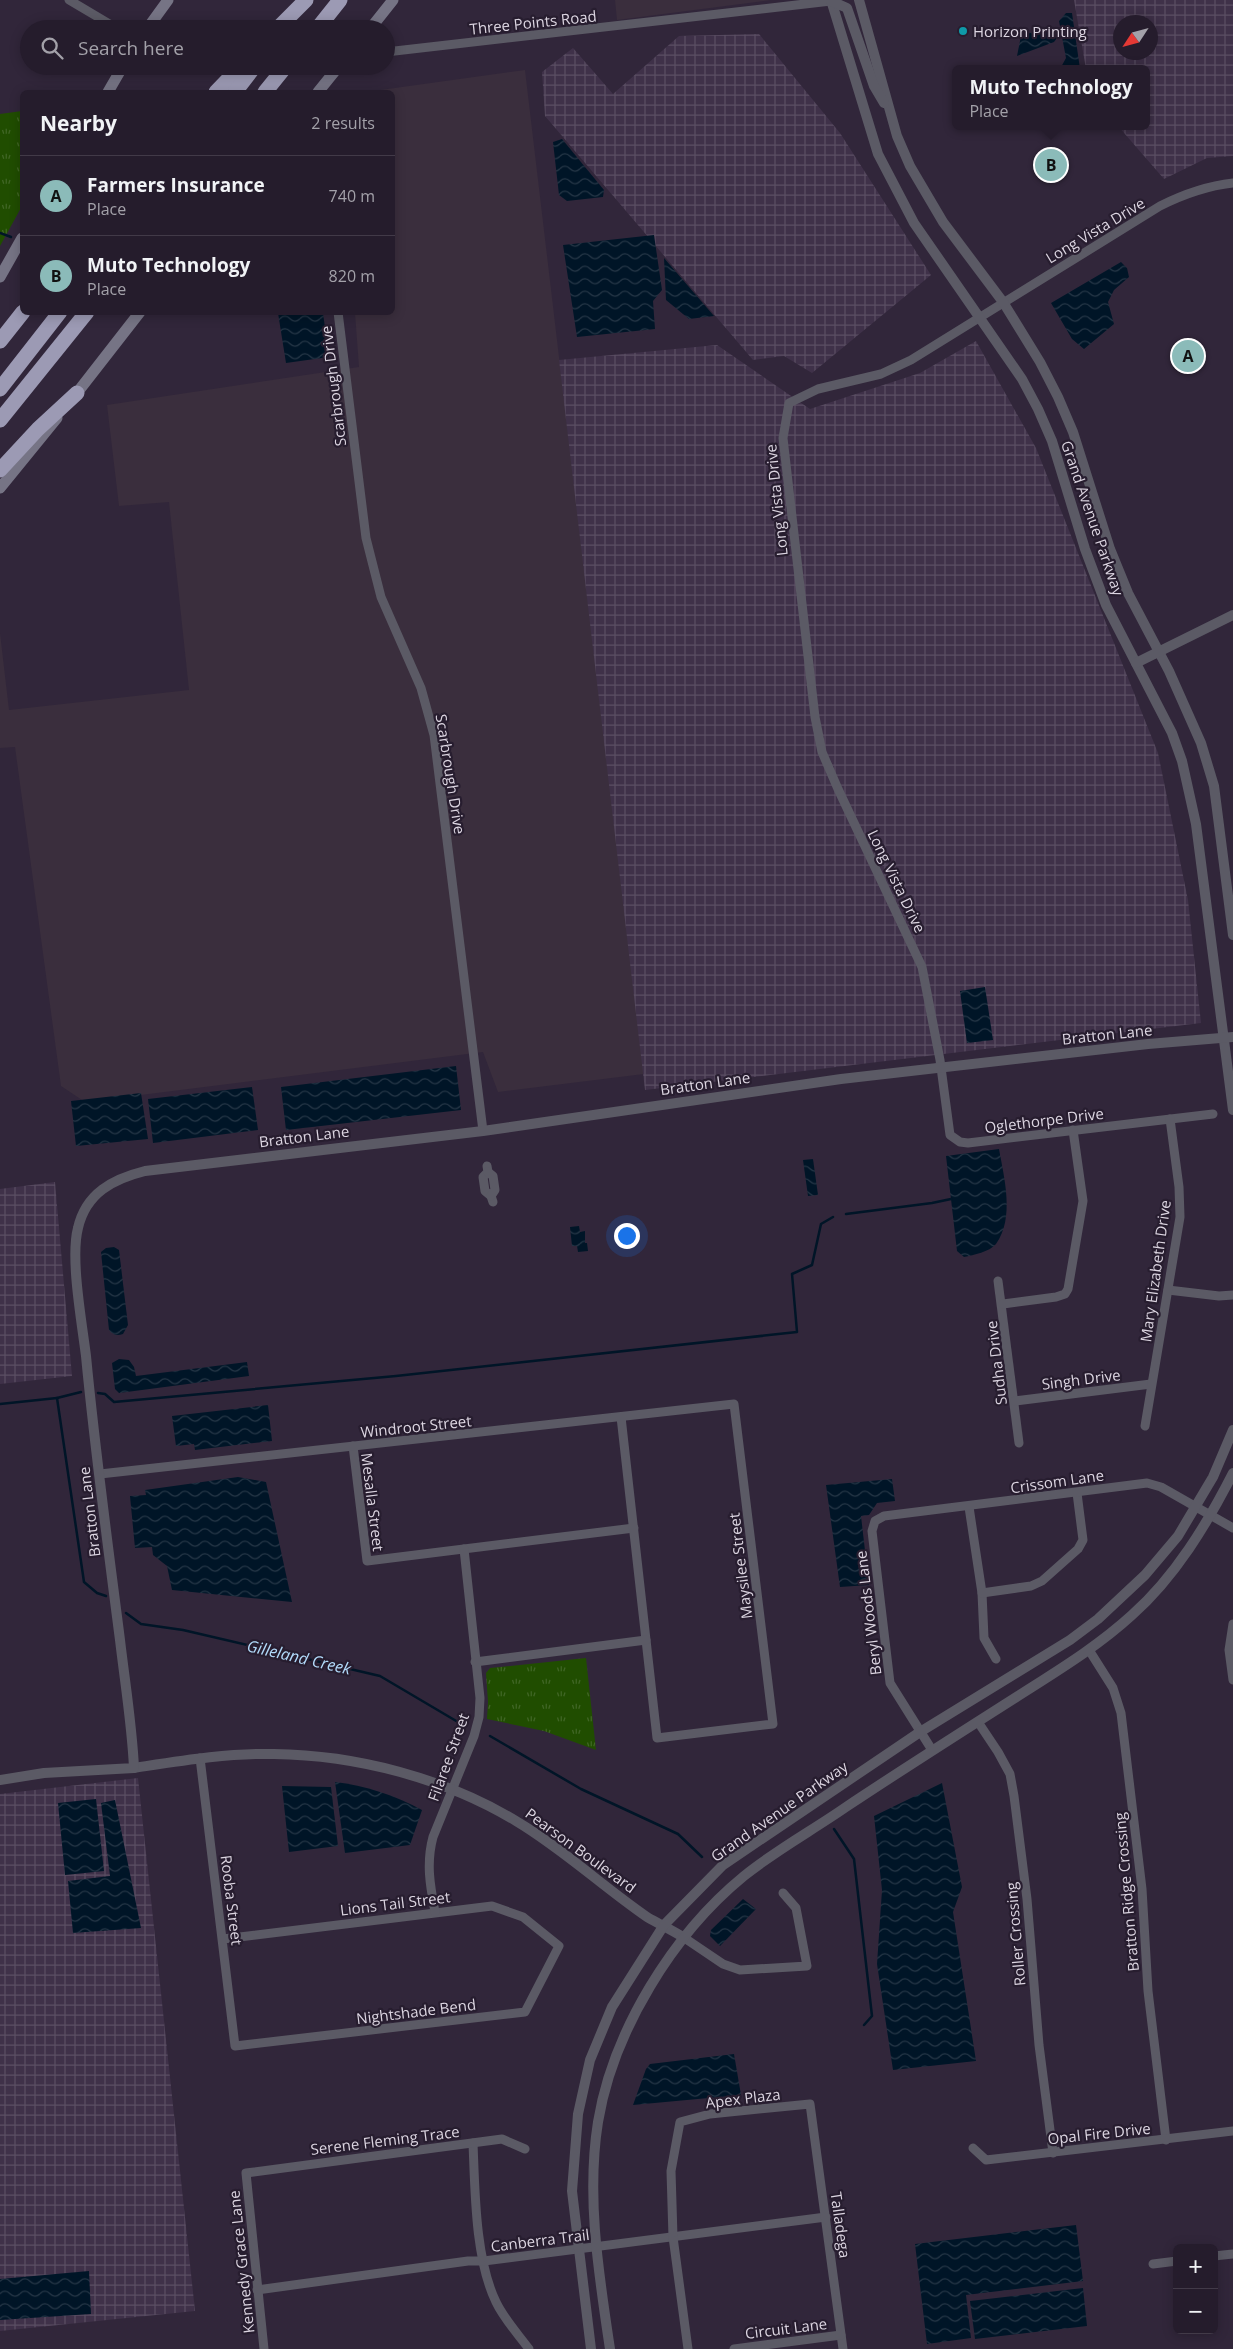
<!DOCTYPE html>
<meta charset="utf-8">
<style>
:root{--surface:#251c2c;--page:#2d2534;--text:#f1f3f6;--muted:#a3a1a9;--line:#423a48;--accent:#8bbbb9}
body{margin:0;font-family:"Open Sans",sans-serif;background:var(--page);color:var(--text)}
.controls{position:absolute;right:15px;bottom:15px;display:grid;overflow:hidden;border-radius:8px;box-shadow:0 2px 12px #0003}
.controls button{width:45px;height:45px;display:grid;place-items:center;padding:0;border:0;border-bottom:1px solid var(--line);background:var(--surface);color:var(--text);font:25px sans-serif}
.compass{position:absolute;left:1113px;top:15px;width:45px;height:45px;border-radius:50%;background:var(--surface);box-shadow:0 2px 12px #0003;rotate:234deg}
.you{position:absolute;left:626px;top:1235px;width:18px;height:18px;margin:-12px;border:4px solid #fff;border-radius:50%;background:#1a73e8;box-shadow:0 0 0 8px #1a73e833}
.badge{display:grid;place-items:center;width:32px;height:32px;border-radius:50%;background:var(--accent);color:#111;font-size:16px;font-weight:700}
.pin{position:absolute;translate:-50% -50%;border:2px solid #fff;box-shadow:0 1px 5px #0006}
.popup{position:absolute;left:952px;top:65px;width:198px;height:65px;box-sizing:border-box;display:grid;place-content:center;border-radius:8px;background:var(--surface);filter:drop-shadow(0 1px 4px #0005);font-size:16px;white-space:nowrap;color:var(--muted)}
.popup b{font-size:19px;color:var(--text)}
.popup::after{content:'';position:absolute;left:50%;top:100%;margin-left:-10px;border:10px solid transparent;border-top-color:var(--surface)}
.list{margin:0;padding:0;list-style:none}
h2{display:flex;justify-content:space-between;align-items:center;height:65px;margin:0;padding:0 20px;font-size:21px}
h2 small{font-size:16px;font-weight:400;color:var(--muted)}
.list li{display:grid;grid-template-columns:32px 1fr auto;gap:15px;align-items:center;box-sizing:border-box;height:80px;padding:0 20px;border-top:1px solid var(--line)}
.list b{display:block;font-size:19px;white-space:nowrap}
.list p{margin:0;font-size:16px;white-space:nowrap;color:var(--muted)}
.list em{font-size:16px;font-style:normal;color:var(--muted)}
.icon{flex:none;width:28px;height:28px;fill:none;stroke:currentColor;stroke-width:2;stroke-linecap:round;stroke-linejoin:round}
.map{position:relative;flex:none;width:1233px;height:2349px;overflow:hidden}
.search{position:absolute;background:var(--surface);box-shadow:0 2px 12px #0003;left:20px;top:20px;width:375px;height:55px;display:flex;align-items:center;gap:12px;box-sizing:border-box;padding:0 18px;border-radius:28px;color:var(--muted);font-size:19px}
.panel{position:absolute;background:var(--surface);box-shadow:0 2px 12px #0003;left:20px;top:90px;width:375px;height:225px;border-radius:8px}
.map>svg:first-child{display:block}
.commercial{fill:#3a2e3d}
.industrial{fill:url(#industrial-grid);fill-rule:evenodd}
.park{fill:url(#park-tufts)}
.water{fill:url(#water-waves)}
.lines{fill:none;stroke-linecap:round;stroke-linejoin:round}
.stream{stroke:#001527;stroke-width:2.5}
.minor{stroke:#5b5a65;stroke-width:9}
.tertiary{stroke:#5b5a65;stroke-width:10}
.secondary{stroke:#767485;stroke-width:11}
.motorway{stroke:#9c9ab4;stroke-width:15}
.culture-dot{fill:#0f9aa8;stroke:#271d2f;stroke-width:2}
.labels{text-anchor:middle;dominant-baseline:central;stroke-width:4.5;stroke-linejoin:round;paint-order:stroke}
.street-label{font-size:15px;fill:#dcd5e1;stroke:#271d2f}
.poi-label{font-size:15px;fill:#dcd5e1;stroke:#271d2f;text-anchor:start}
.water-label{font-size:16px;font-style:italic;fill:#b2dafa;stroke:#271d2f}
</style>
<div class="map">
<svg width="1233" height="2349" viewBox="0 0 1233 2349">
<defs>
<pattern id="industrial-grid" width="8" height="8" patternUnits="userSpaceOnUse" patternTransform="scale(1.25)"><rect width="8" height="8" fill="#3f3149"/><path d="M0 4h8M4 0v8" fill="none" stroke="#5a4e63"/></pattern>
<pattern id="park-tufts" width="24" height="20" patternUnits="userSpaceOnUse" patternTransform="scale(1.25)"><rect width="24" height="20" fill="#204d00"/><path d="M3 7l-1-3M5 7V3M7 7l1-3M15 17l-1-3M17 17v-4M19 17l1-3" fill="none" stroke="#406625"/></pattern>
<pattern id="water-waves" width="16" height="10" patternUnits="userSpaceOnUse" patternTransform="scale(1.25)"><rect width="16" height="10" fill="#001527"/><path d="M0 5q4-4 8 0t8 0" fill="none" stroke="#253646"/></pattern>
</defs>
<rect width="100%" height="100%" fill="#31263a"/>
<g class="commercial">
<polygon points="615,0 771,0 617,20"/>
<polygon points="525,70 644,1074 498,1092 483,1052 85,1102 61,1086 15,747 0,748 0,633 9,710 189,690 169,502 119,506 107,405 359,367 355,313 392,312 392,92 366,92"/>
</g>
<g class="industrial">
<path d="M1074,0H1233V156L1207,158L1164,179L1118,126H1146V69H1086ZM1120,22H1150V52H1120Z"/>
<polygon points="759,34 840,133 931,275 812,373 784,356 753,360 545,116 542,72 573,48 613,94 679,36"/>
<polygon points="976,341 1036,448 1158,753 1188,900 1201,1023 645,1090 559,360 717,345 810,409 920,373"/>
<polygon points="55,1182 72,1376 0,1384 0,1189"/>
<polygon points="138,1778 195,2311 0,2331 0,1794"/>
</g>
<g class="park">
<polygon points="22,111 22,206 0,246 0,114"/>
<polygon points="586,1658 596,1750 544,1731 487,1719 488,1702 486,1673 490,1668"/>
</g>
<g class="water">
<polygon points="1066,13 1072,13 1080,69 1060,69 1066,58 1059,21"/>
<polygon points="1045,28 1055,28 1057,38 1054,42 1017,56 1021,36"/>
<polygon points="562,139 604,190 603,197 567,201 559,195 553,142"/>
<polygon points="654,235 662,290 653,301 655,329 577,337 563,245"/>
<polygon points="664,258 714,316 689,319 666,300"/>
<polygon points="1121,262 1127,268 1129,277 1114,290 1108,302 1114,324 1084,349 1072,339 1051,303"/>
<polygon points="278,313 323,313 329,357 286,363"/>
<polygon points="985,987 993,1040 967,1043 960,991"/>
<polygon points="456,1066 461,1110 286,1130 281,1087"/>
<polygon points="252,1087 258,1130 153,1143 148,1099"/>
<polygon points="141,1093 148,1139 76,1146 71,1101"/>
<path d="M999,1149C1004,1177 1015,1218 996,1244C989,1252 974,1255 964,1257L957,1251L946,1156Z"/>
<polygon points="813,1159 818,1195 808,1196 803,1160"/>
<polygon points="579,1226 580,1232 585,1231 585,1243 587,1243 588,1251 578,1252 577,1246 572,1246 570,1227"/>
<path d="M114,1247L119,1250L128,1325L123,1334C117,1336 113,1335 109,1330L101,1252L106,1248Z"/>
<polygon points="119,1359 129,1360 134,1367 136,1376 247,1362 249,1376 119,1393 115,1389 112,1363"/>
<polygon points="268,1405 272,1441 195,1450 194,1444 176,1446 172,1416"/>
<polygon points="238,1477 266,1482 292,1602 172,1590 167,1566 153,1555 152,1547 135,1548 130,1496 146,1495 145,1490"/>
<polygon points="892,1479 895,1501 877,1503 869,1515 861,1516 869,1585 840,1587 826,1485"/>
<path d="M335,1782C364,1785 397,1796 422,1810L410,1845L345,1853Z"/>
<polygon points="942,1783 962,1887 953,1912 976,2061 893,2070 877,1964 882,1890 874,1816"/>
<polygon points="282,1786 331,1787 338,1846 289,1852"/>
<polygon points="96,1799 104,1871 65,1875 58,1803"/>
<polygon points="115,1800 141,1928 73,1933 68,1881 110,1876 101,1803"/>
<polygon points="743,1899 756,1909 720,1946 710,1936 711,1930"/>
<polygon points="734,2054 741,2095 633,2105 646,2069 650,2064"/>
<polygon points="1076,2225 1083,2281 966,2295 971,2338 927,2344 915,2244"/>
<polygon points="89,2271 91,2314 0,2320 0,2279"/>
<polygon points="1083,2288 1087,2326 975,2339 970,2301"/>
</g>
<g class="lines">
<g class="stream">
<polyline points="0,233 11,237"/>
<polyline points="846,1214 932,1203 951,1199"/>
<polyline points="98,1393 105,1394 114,1402 396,1376 797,1332 792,1274 812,1265 821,1224 833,1217"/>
<polyline points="57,1398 81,1392"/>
<polyline points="0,1404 57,1398 84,1582 97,1593 106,1596"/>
<polyline points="126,1613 141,1624 183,1630 380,1676 463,1725"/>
<polyline points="490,1736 581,1789 678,1834 702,1857"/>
<polyline points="834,1829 854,1859 872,2016 864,2025"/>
</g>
<g class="minor">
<polyline points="69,0 118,29"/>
<polyline points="386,52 831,1"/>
<polyline points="338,312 366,538 381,597 421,688 434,735 483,1131"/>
<path d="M1213,1114L968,1143L960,1142L950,1135L940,1060L922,967L838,789L822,752L815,717L783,438L789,403L818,389L881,374L911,360L1160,206C1184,194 1206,186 1233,183"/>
<polyline points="487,1166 488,1172 483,1177 485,1191 491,1196 493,1202"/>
<polyline points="488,1172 493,1176 495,1190 491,1196"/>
<polyline points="998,1281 1019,1443"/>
<polyline points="1168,1290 1219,1296 1233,1295"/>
<polyline points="1003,1304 1056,1297 1065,1294 1068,1289 1083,1201 1073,1130"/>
<polyline points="1015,1401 1151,1384"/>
<polyline points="1145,1426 1180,1217 1179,1187 1170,1119"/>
<polyline points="353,1446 367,1561 634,1528"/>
<polyline points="100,1474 734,1404 773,1724 657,1738 621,1417"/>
<polyline points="969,1507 982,1593 984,1638 996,1659"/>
<polyline points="982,1593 1031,1586 1042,1581 1078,1549 1083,1540 1077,1493"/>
<polyline points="1233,1624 1229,1650 1233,1680"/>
<polyline points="1089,1650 1113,1688 1121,1713 1142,1889 1148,1991 1166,2140"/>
<polyline points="475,1662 646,1640"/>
<polyline points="978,1722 998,1752 1010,1774 1014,1796 1027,1899 1039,2045 1053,2153"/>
<polyline points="932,1750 890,1683 872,1531 875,1521 884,1516 1147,1483 1161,1487 1233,1528"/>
<polyline points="200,1758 235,2046 525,2012 559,1946 523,1917 492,1906 223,1939"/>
<path d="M435,1912C430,1885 426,1863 433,1837L474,1736L479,1717L480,1698L464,1549"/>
<polyline points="683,1937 723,1964 740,1970 807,1966 796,1908 783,1893"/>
<path d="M473,2143C475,2190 475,2259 496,2302C504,2319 518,2334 529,2349"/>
<polyline points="973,2148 986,2160 1233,2131"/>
<polyline points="1214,2256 1233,2254"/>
<polyline points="1153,2264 1177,2261"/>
<polyline points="257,2290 468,2261 484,2261 826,2217"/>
<polyline points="264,2349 246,2173 502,2139 525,2149"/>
<polyline points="688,2349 673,2237 671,2171 680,2122 710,2114 810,2104 843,2349"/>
<polyline points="734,2349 841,2335"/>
</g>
<g class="tertiary">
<polyline points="831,0 878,154 914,223 1022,379 1038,409 1052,441 1085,549 1106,605 1172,733 1182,761 1196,824 1233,1110"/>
<polyline points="859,0 897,136 910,166 943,222 1003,302 1040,362 1058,397 1073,432 1110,549 1128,593 1169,671 1201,743 1214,786 1233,935"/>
<polyline points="831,1 847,8 874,86 884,103"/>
<polyline points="1136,663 1233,615"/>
<path d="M134,1768C180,1761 227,1753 274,1754C356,1755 445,1778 516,1821C563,1849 602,1886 647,1917C659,1924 672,1930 683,1937"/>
<path d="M0,1780L44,1773L134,1768C132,1725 125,1683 120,1640C108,1546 95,1451 86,1356C82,1323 70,1258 78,1228C86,1193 113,1179 145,1171L483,1131L841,1079L1148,1044L1233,1037"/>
<polyline points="591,2349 572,2191 578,2114 590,2060 612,2007 664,1925 723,1865 920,1732 1070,1640 1098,1619 1145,1575 1178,1536 1213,1477 1233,1430"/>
<path d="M610,2349C599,2275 586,2197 598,2122C613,2031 673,1934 744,1876C776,1850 813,1830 846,1807C903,1769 960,1733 1018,1696C1057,1671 1097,1647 1132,1615C1175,1577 1207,1524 1233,1473"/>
</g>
<g class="secondary">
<polyline points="147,29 168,0"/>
<polyline points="370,29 393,0"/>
<polyline points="108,92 123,66"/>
<polyline points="318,92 339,66"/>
<polyline points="0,277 22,238"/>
<polyline points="73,398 140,312"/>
<polyline points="0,488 57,418"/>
</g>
<g class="motorway">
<polyline points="277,29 306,0"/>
<polyline points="317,29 340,0"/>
<polyline points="216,92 241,66"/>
<polyline points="235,92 255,66"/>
<polyline points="265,92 286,66"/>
<polyline points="0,341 23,312"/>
<polyline points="0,389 60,312"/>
<polyline points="0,420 87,312"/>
<polyline points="0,470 38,429 77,393"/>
</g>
</g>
<circle class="culture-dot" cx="963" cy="31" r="5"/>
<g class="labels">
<g class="street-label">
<text transform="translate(533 22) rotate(-6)">Three Points Road</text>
<text transform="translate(1095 230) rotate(-31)">Long Vista Drive</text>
<text transform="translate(333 386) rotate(-97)">Scarbrough Drive</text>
<text transform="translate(776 500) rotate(-96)">Long Vista Drive</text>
<text transform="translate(1093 518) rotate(71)">Grand Avenue Parkway</text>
<text transform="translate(451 774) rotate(81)">Scarbrough Drive</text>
<text transform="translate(897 881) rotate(64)">Long Vista Drive</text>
<text transform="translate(1107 1034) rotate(-6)">Bratton Lane</text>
<text transform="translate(705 1083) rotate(-8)">Bratton Lane</text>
<text transform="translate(1044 1120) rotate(-7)">Oglethorpe Drive</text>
<text transform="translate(304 1136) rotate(-7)">Bratton Lane</text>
<text transform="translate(1155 1271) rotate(-82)">Mary Elizabeth Drive</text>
<text transform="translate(996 1363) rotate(-97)">Sudha Drive</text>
<text transform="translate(1081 1379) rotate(-7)">Singh Drive</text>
<text transform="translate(416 1426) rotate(-6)">Windroot Street</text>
<text transform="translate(1057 1481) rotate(-8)">Crissom Lane</text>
<text transform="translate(373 1502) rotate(83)">Mesalla Street</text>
<text transform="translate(89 1512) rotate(-97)">Bratton Lane</text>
<text transform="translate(740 1566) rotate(-97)">Maysilee Street</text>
<text transform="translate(868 1613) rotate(-97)">Beryl Woods Lane</text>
<text transform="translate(448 1757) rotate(-70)">Filaree Street</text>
<text transform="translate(779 1811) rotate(-35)">Grand Avenue Parkway</text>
<text transform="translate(581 1850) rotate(36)">Pearson Boulevard</text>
<text transform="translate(1126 1892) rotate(-95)">Bratton Ridge Crossing</text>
<text transform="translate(232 1900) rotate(83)">Rooba Street</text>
<text transform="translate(395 1903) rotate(-7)">Lions Tail Street</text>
<text transform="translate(1015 1934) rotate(-95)">Roller Crossing</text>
<text transform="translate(416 2011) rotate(-7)">Nightshade Bend</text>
<text transform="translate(743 2098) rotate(-7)">Apex Plaza</text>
<text transform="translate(1099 2133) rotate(-6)">Opal Fire Drive</text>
<text transform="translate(385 2140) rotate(-7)">Serene Fleming Trace</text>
<text transform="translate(841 2225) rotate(82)">Talladega</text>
<text transform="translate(540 2240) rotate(-7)">Canberra Trail</text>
<text transform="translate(241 2262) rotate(-96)">Kennedy Grace Lane</text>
<text transform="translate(786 2328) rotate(-7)">Circuit Lane</text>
</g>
<g class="poi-label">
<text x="973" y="31">Horizon Printing</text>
</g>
<g class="water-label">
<text transform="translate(299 1657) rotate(13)">Gilleland Creek</text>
</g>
</g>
</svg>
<div class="controls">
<button>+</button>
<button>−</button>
</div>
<svg class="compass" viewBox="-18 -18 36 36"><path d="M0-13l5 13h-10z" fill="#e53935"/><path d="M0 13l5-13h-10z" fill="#a3a1a9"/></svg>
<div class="you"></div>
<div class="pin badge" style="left:1188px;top:356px">A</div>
<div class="pin badge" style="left:1051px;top:165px">B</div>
<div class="popup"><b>Muto Technology</b>Place</div>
<div class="search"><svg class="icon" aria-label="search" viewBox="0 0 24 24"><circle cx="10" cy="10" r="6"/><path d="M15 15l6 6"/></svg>Search here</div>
<section class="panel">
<h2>Nearby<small>2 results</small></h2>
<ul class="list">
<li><span class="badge">A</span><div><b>Farmers Insurance</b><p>Place</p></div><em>740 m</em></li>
<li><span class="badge">B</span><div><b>Muto Technology</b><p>Place</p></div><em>820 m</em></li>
</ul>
</section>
</div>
